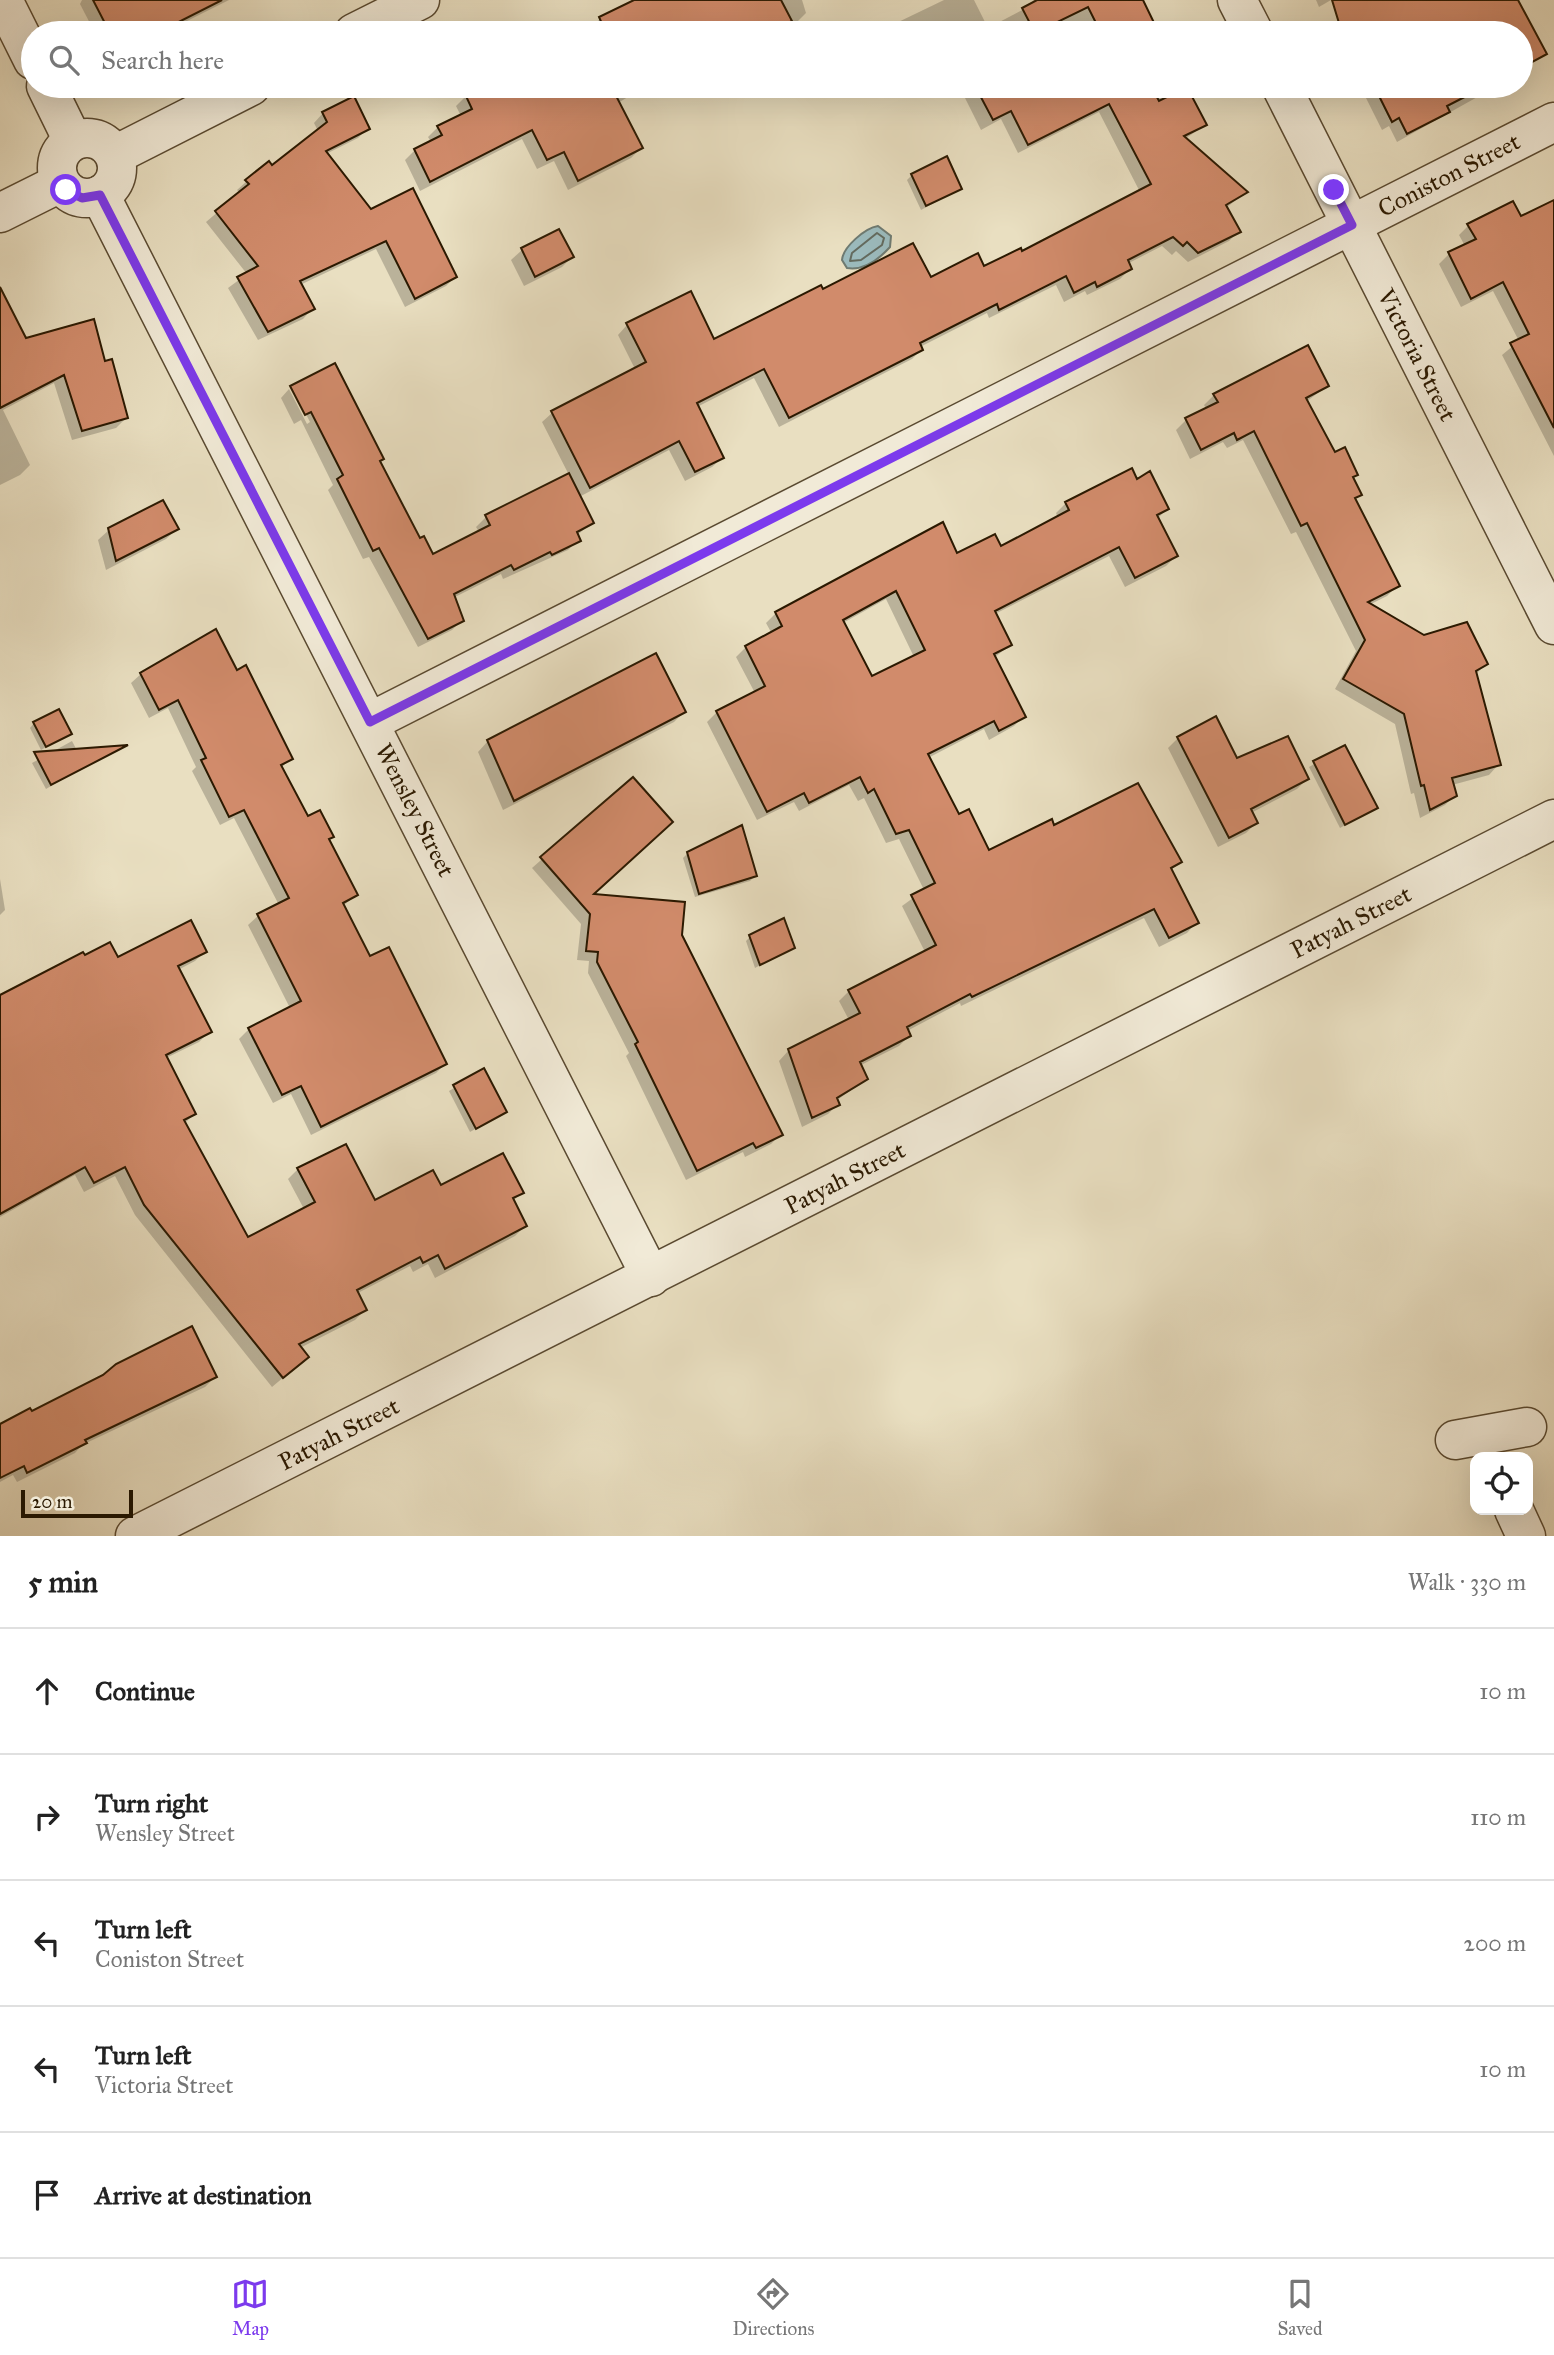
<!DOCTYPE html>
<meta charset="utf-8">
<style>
:root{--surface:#fff;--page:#f6f6f6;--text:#222;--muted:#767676;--line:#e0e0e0;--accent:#7c3aed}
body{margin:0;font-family:"IM FELL Great Primer",serif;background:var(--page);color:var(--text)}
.controls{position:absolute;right:21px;bottom:21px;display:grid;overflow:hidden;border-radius:14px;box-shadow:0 7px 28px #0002}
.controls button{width:63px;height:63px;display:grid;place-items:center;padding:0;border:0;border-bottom:2px solid var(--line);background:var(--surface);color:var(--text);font:35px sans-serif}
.scale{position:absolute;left:21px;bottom:18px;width:112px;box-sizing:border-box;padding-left:7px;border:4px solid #2b1901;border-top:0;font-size:19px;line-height:24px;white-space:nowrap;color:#2b1901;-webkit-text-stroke:5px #f1ead7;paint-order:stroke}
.stop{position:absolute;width:21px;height:21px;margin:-16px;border:5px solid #7c3aed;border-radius:50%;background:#fff}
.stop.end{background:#7c3aed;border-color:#fff;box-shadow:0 2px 7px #0008}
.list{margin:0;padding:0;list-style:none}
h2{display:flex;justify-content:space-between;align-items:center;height:91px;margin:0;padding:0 28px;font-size:30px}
h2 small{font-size:23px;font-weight:400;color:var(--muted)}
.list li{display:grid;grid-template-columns:46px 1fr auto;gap:21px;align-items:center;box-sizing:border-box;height:126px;padding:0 28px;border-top:2px solid var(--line)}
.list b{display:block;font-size:26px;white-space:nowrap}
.list p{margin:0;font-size:23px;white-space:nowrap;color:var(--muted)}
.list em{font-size:23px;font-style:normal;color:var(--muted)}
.icon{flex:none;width:38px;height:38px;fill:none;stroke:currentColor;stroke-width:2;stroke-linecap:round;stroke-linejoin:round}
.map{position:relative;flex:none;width:1554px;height:1536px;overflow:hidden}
.search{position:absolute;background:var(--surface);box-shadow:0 7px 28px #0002;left:21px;right:21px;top:21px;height:77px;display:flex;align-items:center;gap:18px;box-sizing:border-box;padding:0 24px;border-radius:38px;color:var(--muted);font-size:26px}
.sheet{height:721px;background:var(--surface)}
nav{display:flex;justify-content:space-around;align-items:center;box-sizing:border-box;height:98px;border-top:2px solid var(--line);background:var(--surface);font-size:19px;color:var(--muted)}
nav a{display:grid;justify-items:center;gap:4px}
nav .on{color:var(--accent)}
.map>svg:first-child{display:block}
.water{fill:#9bbabc;stroke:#6e7a71;stroke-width:2}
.shadow{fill:#0003;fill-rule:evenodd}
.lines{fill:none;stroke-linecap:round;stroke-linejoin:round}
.shore{stroke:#636a5e;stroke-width:2}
.building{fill:#d18b6b;stroke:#2b1901;stroke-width:2;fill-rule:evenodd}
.minor-casing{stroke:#5a4a31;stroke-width:41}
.minor{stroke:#f1ead7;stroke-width:38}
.route{stroke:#7c3aed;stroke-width:9}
.labels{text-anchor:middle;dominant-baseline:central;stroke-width:5;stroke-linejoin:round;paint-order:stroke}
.street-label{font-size:24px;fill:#2b1901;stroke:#f1ead7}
</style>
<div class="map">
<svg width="1554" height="1536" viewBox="0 0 1554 1536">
<rect width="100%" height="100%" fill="#e9dfc1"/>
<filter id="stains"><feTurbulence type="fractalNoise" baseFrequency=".00286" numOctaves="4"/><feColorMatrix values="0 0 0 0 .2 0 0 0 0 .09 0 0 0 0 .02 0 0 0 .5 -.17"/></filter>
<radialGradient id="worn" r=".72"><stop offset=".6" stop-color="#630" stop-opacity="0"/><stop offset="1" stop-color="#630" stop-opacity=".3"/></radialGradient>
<path class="water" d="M878,226L891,236L890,247C880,258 864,271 847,268L842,260C843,247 865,228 878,226Z"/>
<g class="shadow">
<polygon points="229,0 163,33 95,33 80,4 82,0"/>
<polygon points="638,0 802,0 806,13 796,23 775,33 592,33 590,29 600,19"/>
<polygon points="944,0 974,0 988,28 1030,6 1034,0 1120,0 1144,7 1157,33 883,33 890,26"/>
<polygon points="1316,0 1331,0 1319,7"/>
<polygon points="1437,0 1515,0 1534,60 1521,67 1521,33 1373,33"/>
<polygon points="486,86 493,86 495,91 506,86 646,86 618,103 641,148 631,158 568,190 554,161 537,169 522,139 420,191 405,160 415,150 431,142 428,137 438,127 461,116 456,106 466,96"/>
<polygon points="959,86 1166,86 1205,125 1185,139 1246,192 1226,208 1239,231 1229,241 1188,262 1176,251 1172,255 1162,246 1127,264 1130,269 1120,279 1087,295 1085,291 1064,302 1056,285 989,318 987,313 920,347 921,350 912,359 779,427 754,378 697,407 722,458 712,467 685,481 669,450 579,497 592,523 576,536 578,540 568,550 503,579 501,574 453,598 462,620 452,630 418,647 369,557 363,559 328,490 333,485 301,420 294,424 281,398 289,389 307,424 310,422 293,389 290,389 335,365 379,462 419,540 433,556 479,532 476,527 486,517 569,475 542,422 552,413 635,369 618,335 627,325 714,341 822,291 930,279 983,269 1021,253 1140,192 1099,112 1018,153 1001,119 981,130"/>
<polygon points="1360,86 1497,86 1397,142 1389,126 1382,130"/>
<polygon points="323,113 368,128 358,138 326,154 370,211 455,277 446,286 405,307 376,249 300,285 312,309 303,319 258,340 228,288 247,274 206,222 240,193 237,190 247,181 272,168 318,131 314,123"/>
<polygon points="912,175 960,189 921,210 907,180"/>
<polygon points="1554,211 1554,456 1502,355 1519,341 1493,291 1461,307 1439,264 1449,254 1465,246 1459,235 1468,226"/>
<polygon points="559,231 572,257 562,267 524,286 511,260 522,250"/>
<polygon points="0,329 25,340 104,363 126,418 116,428 72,440 54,383 3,410 30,465 20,475 0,485"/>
<polygon points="1327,386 1306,402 1334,454 1356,475 1352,479 1360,494 1354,500 1397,586 1387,596 1369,605 1424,637 1486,664 1476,674 1499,764 1489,775 1452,785 1455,795 1445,805 1420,818 1414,793 1411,794 1395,724 1335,689 1356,651 1296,532 1291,534 1243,440 1227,448 1223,442 1190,459 1176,430 1186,420 1207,410 1204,405 1214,395"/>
<path d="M1136,481L1167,509L1157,519L1176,556L1166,566L1125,587L1109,556L995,614L1010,645L994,658L1024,716L1014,726L989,740L984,729L928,758L958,817L988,852L1054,827L1179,862L1170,871L1196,923L1187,933L1159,947L1144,918L961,1006L960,1003L907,1031L909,1036L899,1046L859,1066L866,1079L836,1101L838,1104L828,1114L802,1127L779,1061L789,1050L849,1020L839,1001L849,991L925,952L902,906L924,890L899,839L886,843L864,798L858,801L849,785L799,811L794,802L757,820L707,722L717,712L755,693L736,657L746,647L772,634L766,623L776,613L957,555L1000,548L1058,518L1056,513L1066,503ZM886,599L914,657L871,678L843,623Z"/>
<polygon points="177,529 166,539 106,570 98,540 109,530"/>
<polygon points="236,672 291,758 281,768 307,819 332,836 328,840 356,895 343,906 369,958 445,1064 436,1073 311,1135 291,1094 273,1103 239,1039 249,1029 290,1008 248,925 258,916 279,905 234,818 220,825 192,771 196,767 168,708 149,718 131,683 141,674"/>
<polygon points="684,712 674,722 503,810 478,752 488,741"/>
<polygon points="34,723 70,733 41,750 30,728"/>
<polygon points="1178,738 1237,761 1307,779 1297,789 1251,813 1256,823 1246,833 1218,847 1168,748"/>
<polygon points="72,741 85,766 46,789 32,763"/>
<polygon points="1344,747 1375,808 1340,828 1309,767"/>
<polygon points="633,779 591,896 680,936 781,1134 771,1144 745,1157 743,1152 686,1180 626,1056 629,1053 588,973 589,961 577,960 581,924 532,868"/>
<polygon points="688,853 755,876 750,881 695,897 683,858"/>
<polygon points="0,879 5,910 0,915"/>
<polygon points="751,936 793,947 755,968 746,941"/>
<polygon points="205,951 195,961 178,970 209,1032 199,1042 166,1058 194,1114 184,1124 247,1239 304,1209 288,1179 298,1169 374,1203 440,1187 522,1192 512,1202 525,1226 515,1236 435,1278 428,1264 413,1272 410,1266 356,1294 365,1310 355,1320 300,1348 297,1366 272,1387 135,1215 115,1176 84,1192 75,1175 0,1217 0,995 82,954 84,958 117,959"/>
<polygon points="483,1071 505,1112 470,1132 449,1091"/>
<polygon points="215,1377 205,1387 82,1445 75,1453 17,1482 13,1475 0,1482 0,1425 31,1414"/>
</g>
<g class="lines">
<polygon class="shore" points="877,233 884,238 882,245 861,260 850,261 852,253"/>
</g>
<g class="building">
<polygon points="93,0 222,0 157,33 110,33"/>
<polygon points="634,0 781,0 792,21 768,33 606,33 599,17"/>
<polygon points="1037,0 1143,0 1159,33 1101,33 1088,7 1035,33 1022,8"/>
<polygon points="1332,0 1518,0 1547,54 1521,68 1521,33 1342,33"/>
<polygon points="482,86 611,86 643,148 578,181 564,152 547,160 532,130 430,182 414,149 442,135 437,126 472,109 465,94"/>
<polygon points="975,86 1151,86 1159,101 1187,87 1207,125 1184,136 1248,192 1226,205 1241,232 1198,253 1187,242 1183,246 1173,237 1128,260 1132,269 1097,287 1095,282 1074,293 1066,276 999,310 997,304 920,343 923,350 789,418 764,369 697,403 724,458 695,472 679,441 590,488 551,411 646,362 626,323 691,291 714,339 821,285 823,289 913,243 931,277 978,253 984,266 1021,248 1022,251 1151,184 1109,104 1028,145 1011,111 993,120"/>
<polygon points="1374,86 1486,86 1447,106 1450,112 1407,134 1399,118 1392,122"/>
<polygon points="354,96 370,129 326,151 371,209 413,188 457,277 415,299 386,241 300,281 315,309 268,332 237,277 258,266 215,211 249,184 245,180 269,161 272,165 327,122 322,112"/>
<polygon points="947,156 962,189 926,206 911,174"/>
<polygon points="1554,200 1554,428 1510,343 1529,334 1503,282 1471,299 1448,252 1476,239 1467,224 1513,201 1521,216"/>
<polygon points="559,229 574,257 535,277 521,248"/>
<polygon points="0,287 26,338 94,319 105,361 112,359 128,418 82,431 64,375 0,408"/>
<polygon points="1308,345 1329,386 1306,398 1335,452 1345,447 1358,475 1353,477 1362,495 1355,498 1400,586 1368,602 1424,635 1467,622 1488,664 1476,671 1501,765 1452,778 1457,796 1430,810 1424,785 1421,786 1404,714 1343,679 1365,640 1307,523 1301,526 1254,431 1237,440 1234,433 1201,450 1185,418 1218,402 1213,394"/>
<polygon points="335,363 384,459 380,461 420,538 424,536 433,554 490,525 485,515 569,473 594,523 577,532 581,541 552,555 550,552 514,570 511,565 454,594 464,621 428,639 379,548 373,551 337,479 343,475 311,412 305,415 290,386"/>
<path d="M1132,468L1137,479L1150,471L1169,509L1157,515L1178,556L1135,578L1119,547L995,611L1012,645L994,654L1026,717L999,731L994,721L928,754L959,814L969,809L989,850L1052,819L1054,825L1138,783L1182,862L1171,868L1199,923L1169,938L1154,909L972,997L970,994L907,1027L911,1036L860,1062L868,1079L837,1098L840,1105L812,1118L788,1049L860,1013L848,990L936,945L911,895L935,883L909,830L896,834L874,789L868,793L860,777L809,803L804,793L767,812L716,711L765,686L745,646L782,626L775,612L943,522L957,553L995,534L1001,546L1069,510L1065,502ZM896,591L925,650L872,676L843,620Z"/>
<polygon points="163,500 179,529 116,561 108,528"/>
<polygon points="216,629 237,670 246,665 293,759 281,765 308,816 320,810 334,837 329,839 358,895 343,903 370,956 389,947 447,1064 321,1127 301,1086 282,1095 248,1028 301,1001 257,914 289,898 244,810 229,817 201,760 206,758 178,700 159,710 140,673"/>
<polygon points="656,653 686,712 514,801 487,740"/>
<polygon points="59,709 72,734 46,747 33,722"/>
<polygon points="1216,716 1237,758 1288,736 1309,779 1251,809 1258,823 1229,838 1177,737"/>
<polygon points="128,745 51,785 34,752"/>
<polygon points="1345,745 1378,808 1345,825 1313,761"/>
<polygon points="633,777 673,822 594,894 685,902 682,935 783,1135 756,1148 753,1143 697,1171 635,1044 638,1042 597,962 598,952 586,951 590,914 540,857"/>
<polygon points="742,825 757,876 699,894 687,852"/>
<polygon points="784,918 795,948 760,965 749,935"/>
<polygon points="191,920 207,952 178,966 212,1032 166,1055 196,1114 184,1120 248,1237 315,1202 297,1168 346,1144 375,1200 433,1170 441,1185 503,1153 524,1193 513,1198 527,1226 445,1269 438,1255 423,1263 420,1257 357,1290 367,1310 299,1344 309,1357 283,1378 144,1205 125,1167 94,1183 85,1167 0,1214 0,995 83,952 85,955 110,942 118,957"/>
<polygon points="484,1068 507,1112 476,1129 453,1085"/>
<polygon points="192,1326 217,1377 85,1440 87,1443 27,1473 24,1466 0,1478 0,1424 30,1408 32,1411 103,1375 116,1364"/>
</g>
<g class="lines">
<g class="minor-casing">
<g id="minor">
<polyline points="3,0 33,60"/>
<polyline points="1237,0 1254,33"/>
<polyline points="354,33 420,0"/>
<polyline points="46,86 73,141"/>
<polyline points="1281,86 1554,625"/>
<circle cx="87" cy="168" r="30"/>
<polyline points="115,155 251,86"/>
<polyline points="100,195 651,1277"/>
<polyline points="0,213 60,183"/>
<polyline points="370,722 1554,122"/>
<polyline points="1455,1440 1527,1427"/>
<polyline points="1514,1510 1526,1536"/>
<polyline points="135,1536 1554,819"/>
</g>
</g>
<use href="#minor" class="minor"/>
</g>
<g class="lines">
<polyline class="route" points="66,190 82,198 100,195 370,722 1352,225 1334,190"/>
</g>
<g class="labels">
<g class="street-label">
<text transform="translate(1449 175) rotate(-27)">Coniston Street</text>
<text transform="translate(1417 355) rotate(63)">Victoria Street</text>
<text transform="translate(415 810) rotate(63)">Wensley Street</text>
<text transform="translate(1351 922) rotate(-27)">Patyah Street</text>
<text transform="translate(845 1178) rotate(-27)">Patyah Street</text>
<text transform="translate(339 1434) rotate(-27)">Patyah Street</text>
</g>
</g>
<rect width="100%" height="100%" filter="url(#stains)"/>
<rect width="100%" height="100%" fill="url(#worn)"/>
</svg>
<div class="controls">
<button><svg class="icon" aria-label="locate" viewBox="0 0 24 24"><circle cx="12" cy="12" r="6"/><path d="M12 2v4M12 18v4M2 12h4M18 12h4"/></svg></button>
</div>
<div class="scale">20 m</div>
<div class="stop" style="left:66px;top:190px"></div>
<div class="stop end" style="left:1334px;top:190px"></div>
<div class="search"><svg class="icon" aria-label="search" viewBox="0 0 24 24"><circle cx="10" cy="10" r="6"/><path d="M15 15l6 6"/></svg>Search here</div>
</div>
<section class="sheet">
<h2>5 min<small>Walk · 330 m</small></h2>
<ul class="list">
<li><svg class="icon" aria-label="ahead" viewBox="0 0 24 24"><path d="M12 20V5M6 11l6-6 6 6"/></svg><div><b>Continue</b></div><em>10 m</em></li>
<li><svg class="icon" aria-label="right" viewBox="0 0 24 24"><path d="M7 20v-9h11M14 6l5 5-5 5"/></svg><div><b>Turn right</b><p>Wensley Street</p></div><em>110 m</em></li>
<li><svg class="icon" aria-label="left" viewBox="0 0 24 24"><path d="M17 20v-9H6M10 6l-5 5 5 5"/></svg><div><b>Turn left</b><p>Coniston Street</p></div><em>200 m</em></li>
<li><svg class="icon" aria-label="left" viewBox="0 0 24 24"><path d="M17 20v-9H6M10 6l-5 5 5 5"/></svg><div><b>Turn left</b><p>Victoria Street</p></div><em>10 m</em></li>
<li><svg class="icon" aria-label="arrive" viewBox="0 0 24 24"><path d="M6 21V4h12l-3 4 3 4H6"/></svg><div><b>Arrive at destination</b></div></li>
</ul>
</section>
<nav>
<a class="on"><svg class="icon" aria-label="map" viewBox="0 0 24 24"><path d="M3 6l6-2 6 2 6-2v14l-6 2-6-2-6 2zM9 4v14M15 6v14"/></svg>Map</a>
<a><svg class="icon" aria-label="directions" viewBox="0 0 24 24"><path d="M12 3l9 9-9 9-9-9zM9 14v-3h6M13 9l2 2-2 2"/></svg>Directions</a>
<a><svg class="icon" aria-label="saved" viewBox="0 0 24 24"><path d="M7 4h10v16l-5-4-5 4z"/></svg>Saved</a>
</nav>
